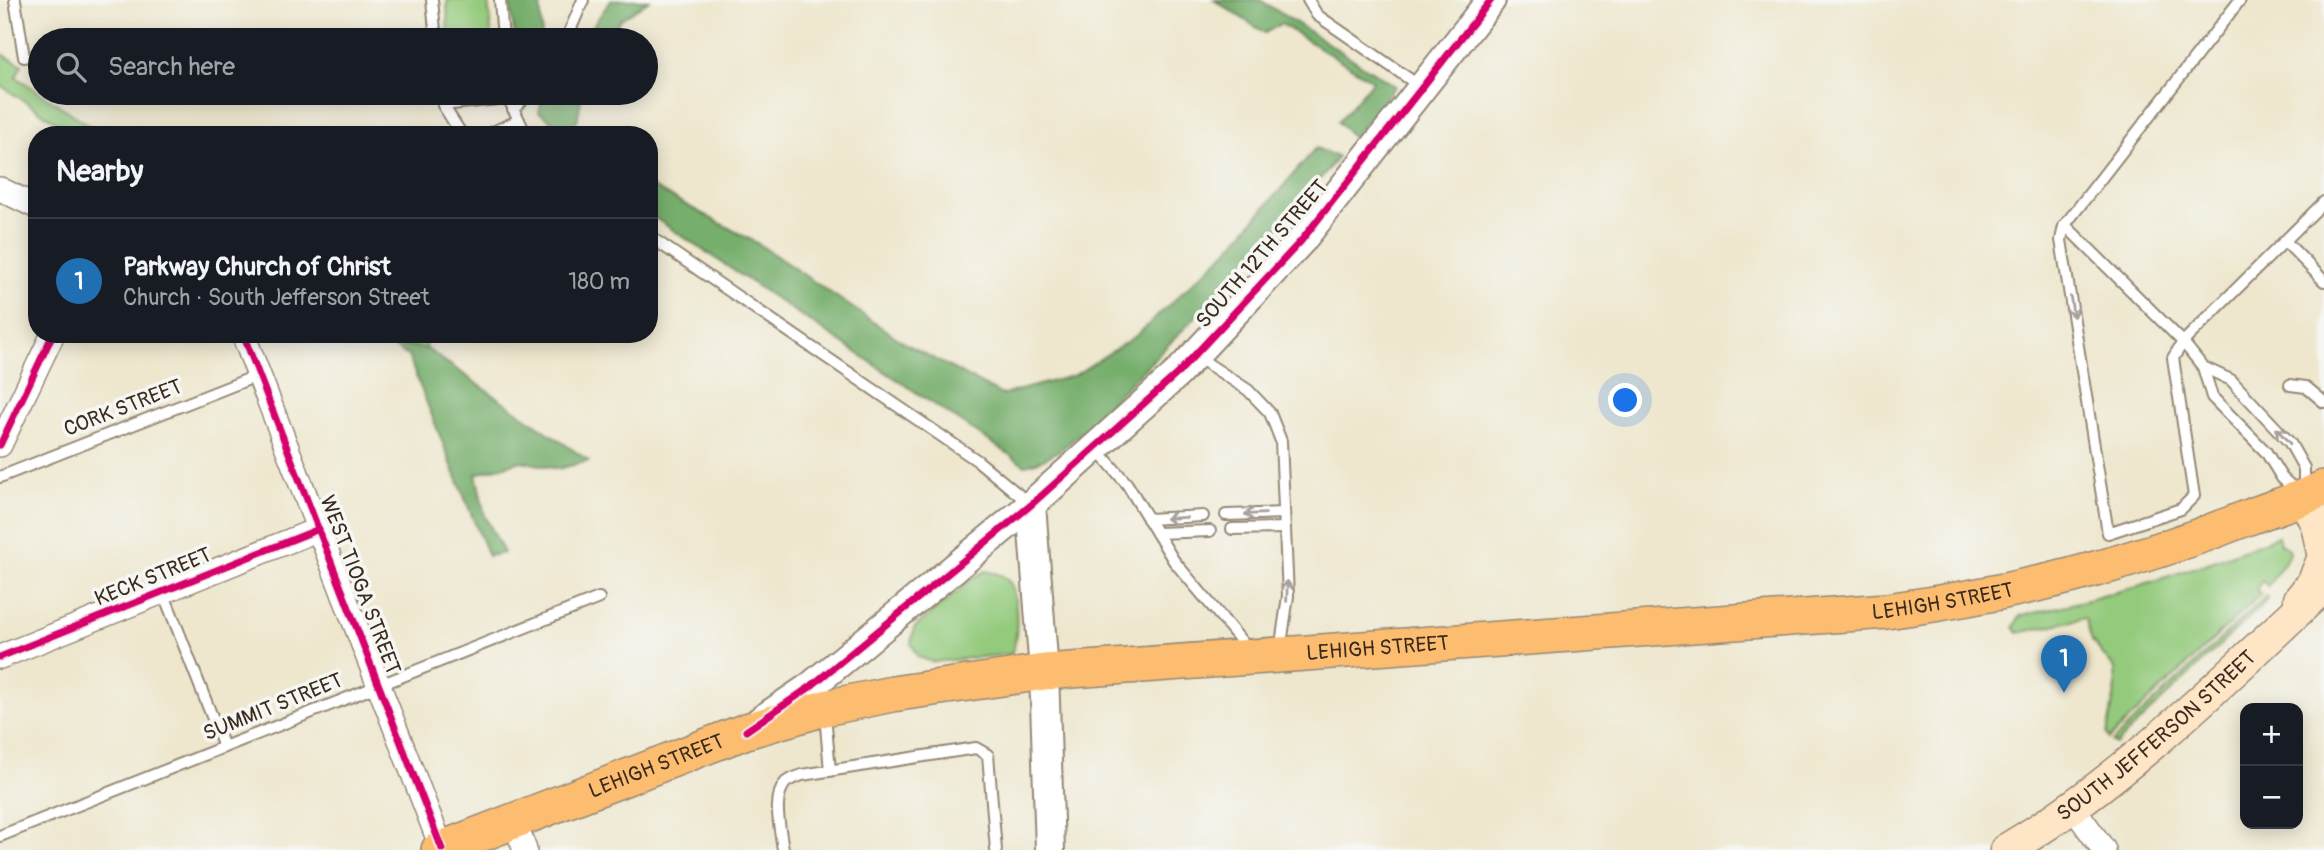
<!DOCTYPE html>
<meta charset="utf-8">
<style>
:root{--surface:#171b24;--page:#242831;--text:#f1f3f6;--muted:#9ea1a6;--line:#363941;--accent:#1f6fb2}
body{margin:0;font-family:Pangolin,sans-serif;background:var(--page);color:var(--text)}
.controls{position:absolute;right:21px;bottom:21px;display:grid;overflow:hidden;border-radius:14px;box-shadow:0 4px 18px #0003}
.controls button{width:63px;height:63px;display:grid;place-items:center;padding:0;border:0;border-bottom:2px solid var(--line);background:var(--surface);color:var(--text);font:35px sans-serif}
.you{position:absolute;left:1626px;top:401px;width:24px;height:24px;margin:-18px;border:5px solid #fff;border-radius:50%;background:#1a73e8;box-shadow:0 0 0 10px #1a73e833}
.badge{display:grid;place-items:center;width:46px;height:46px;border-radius:50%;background:var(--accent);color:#fff;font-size:23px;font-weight:700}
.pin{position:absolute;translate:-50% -58px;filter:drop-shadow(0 2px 4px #0008)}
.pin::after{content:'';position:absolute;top:37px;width:24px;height:21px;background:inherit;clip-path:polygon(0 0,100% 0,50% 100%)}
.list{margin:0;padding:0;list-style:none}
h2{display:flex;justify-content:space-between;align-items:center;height:91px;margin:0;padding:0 28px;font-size:30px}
h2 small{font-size:23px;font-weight:400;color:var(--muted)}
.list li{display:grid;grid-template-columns:46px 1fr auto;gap:21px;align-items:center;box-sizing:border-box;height:126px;padding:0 28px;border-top:2px solid var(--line)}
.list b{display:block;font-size:26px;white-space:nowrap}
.list p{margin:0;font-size:23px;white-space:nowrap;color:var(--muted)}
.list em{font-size:23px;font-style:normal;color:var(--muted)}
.icon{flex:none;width:38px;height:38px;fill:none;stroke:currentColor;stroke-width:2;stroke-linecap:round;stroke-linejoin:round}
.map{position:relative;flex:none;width:2324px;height:850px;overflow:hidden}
.search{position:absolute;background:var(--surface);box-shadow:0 4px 18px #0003;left:28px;top:28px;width:630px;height:77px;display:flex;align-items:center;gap:18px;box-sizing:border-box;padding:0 24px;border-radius:38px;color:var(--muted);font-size:26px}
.panel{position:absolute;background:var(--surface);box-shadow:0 4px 18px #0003;left:28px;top:126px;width:630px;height:217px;border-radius:28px}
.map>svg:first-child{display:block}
.green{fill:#93ca7c;stroke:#677a4d;stroke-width:2}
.forest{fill:#76ae6c;stroke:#586c45;stroke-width:2}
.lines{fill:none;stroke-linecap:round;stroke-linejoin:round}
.service-casing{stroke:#948876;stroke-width:14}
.minor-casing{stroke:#948876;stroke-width:26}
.tertiary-casing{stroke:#948876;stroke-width:32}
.secondary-casing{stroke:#948876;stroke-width:35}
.primary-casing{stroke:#948876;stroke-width:38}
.service{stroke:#fff;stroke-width:10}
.minor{stroke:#fff;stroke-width:23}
.tertiary{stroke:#fff;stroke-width:28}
.secondary{stroke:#fee5c5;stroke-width:32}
.primary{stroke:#fcbd6f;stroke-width:35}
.cycleway-casing{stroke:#f6f6f2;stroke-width:11}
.cycleway{stroke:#d6006c;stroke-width:7}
.oneway{stroke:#a79f9a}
.labels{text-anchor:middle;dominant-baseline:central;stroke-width:7;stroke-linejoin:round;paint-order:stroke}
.street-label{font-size:21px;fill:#3b2a1e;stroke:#f6f6f2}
</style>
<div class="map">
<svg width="2324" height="850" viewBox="0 0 2324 850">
<rect width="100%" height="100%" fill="#f6f6f2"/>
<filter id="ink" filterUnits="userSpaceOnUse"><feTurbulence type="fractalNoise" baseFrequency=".0143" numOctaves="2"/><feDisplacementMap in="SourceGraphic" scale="14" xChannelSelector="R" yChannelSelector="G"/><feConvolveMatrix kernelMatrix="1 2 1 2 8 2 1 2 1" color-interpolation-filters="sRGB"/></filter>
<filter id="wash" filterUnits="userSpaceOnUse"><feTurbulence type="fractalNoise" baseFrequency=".00686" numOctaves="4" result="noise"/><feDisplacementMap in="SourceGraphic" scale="28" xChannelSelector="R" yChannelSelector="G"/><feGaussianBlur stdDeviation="1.57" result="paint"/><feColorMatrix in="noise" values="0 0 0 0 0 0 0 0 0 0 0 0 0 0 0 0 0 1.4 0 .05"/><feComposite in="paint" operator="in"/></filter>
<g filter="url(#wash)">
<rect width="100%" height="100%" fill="#eee7ce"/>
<g class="green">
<polygon points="447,0 488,0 492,40 448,40"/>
<polygon points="0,53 22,65 16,77 104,135 76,135 0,85"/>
<polygon points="375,334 422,334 427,349 389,344"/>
<path d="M2278,536L2280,544L2289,549L2290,554L2268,586L2262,581L2256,590L2261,594L2109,739L2107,734L2116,686L2115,669L2092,641L2085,618L2018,633L2014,627L2020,616C2109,597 2194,571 2278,536Z"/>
<path d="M985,571C995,573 1004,574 1010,583C1018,595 1019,641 1011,654L933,662L918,657L911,643L914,628L974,577Z"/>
<polygon points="2266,596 2268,598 2263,604 2116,744 2112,742"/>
</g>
<g class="forest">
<polygon points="509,0 540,0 542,40 515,38"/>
<polygon points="611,0 649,0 620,20 606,40 583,40"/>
<polygon points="1214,0 1260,0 1395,86 1354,138 1338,122 1373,81 1281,24 1265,33"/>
<polygon points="544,93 566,93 581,101 577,121 560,127 539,112"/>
<path d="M1316,148L1338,157C1273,238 1202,312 1128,385C1098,414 1067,457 1025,465L649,214V185L757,243L906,344L1002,395L1075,375L1137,335L1227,251Z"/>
<polygon points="389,344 427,349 589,461 558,469 522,461 476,474 485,516 504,553 488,556 408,356"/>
</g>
</g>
<g filter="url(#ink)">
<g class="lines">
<g class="service-casing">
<g id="service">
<polyline points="15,0 24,57"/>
<polyline points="432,0 436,40"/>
<polyline points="500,0 503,40"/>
<polyline points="1308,0 1317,15 1421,87"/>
<polyline points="566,40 583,0"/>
<polyline points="442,93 443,105 462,135"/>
<polyline points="506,93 526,135"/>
<polyline points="443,105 507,98"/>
<polyline points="513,109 530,93"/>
<polyline points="486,135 519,120"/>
<polyline points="2065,225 2183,342 2173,358 2194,496 2181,509 2108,533 2061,240 2064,226 2240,0"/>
<polyline points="649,236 978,461 1031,505"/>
<polyline points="2285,241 2324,281"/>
<polyline points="1196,356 1248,390 1270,413 1281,441 1288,596 1280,651"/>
<polyline points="2203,367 2231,380 2290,443 2304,468 2304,491"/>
<polyline points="2290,385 2306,387 2324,402"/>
<polyline points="1096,448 1127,484 1174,561 1248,649"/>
<polyline points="0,477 259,375"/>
<polyline points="2299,493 2282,478 2266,452 2212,397 2203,367 2183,342 2324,202"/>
<polyline points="1226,515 1284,513"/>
<polyline points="1148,519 1203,516"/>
<polyline points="1232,529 1285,528"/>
<polyline points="1157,533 1210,531"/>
<polyline points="163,592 224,747"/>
<polyline points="825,714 830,771"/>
<polyline points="0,836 599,598"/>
<path d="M783,850C781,831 771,798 786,782C790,779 798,777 802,775L976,748L988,755L996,850"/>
</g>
</g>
<g class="minor-casing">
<g id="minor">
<polyline points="0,189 37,207"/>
<polyline points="243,334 442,849"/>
<polyline points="0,445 53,334"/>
<polyline points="0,657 319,529"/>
<polyline points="2072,806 2104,850"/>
<polyline points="515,823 525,850"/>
</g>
</g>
<g class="tertiary-casing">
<g id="tertiary">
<polyline points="1031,505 1044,672 1050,850"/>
<polyline points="760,721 810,687 1031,505 1178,373 1301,241 1491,0"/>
</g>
</g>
<g class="secondary-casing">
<g id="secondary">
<polyline points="2304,498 2317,525 2324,557"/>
<polyline points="2300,599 2313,583 2324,557"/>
<path id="s1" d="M2006,850C2125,780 2223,680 2324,586"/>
</g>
</g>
<g class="primary-casing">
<g id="primary">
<path id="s2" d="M439,850L746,731L825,708L892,694L1044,672L1887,611C2017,593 2128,566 2249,517C2274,507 2300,500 2324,488"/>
</g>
</g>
<use href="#service" class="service"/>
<use href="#minor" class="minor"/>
<use href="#tertiary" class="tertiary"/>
<use href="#secondary" class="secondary"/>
<use href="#primary" class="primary"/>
<g class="cycleway-casing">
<g id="cycleway">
<polyline points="243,334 442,849"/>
<polyline points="0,445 53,334"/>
<polyline points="0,657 319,529"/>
<polyline points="746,731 810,687 1031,505 1178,373 1301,241 1491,0"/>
</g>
</g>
<use href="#cycleway" class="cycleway"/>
</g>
<defs><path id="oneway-shaft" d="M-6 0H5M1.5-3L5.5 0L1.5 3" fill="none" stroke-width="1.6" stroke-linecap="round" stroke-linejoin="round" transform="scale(1.75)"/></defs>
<g class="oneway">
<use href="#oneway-shaft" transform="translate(2072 307) rotate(81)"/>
<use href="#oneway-shaft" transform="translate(2283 436) rotate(-132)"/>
<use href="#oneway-shaft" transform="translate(1255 514) rotate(178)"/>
<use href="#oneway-shaft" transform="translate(1176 518) rotate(177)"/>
<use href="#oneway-shaft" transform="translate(1287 591) rotate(-88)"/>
</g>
</g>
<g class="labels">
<g class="street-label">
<text transform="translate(1262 254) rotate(-49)">SOUTH 12TH STREET</text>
<text transform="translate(123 408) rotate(-21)">CORK STREET</text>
<text transform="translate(153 577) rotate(-22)">KECK STREET</text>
<text transform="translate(360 585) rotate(69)">WEST TIOGA STREET</text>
<text stroke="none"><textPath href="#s2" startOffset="1535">LEHIGH STREET</textPath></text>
<text stroke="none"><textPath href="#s2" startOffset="968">LEHIGH STREET</textPath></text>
<text transform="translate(273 707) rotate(-22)">SUMMIT STREET</text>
<text stroke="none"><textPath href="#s1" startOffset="189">SOUTH JEFFERSON STREET</textPath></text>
<text stroke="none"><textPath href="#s2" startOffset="233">LEHIGH STREET</textPath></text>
</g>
</g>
</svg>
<div class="controls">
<button>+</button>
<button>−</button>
</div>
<div class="you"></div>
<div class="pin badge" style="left:2064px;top:693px">1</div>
<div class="search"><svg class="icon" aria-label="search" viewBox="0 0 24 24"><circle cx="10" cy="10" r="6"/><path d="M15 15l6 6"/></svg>Search here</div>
<section class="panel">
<h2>Nearby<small></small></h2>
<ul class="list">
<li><span class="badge">1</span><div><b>Parkway Church of Christ</b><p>Church · South Jefferson Street</p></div><em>180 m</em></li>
</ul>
</section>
</div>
